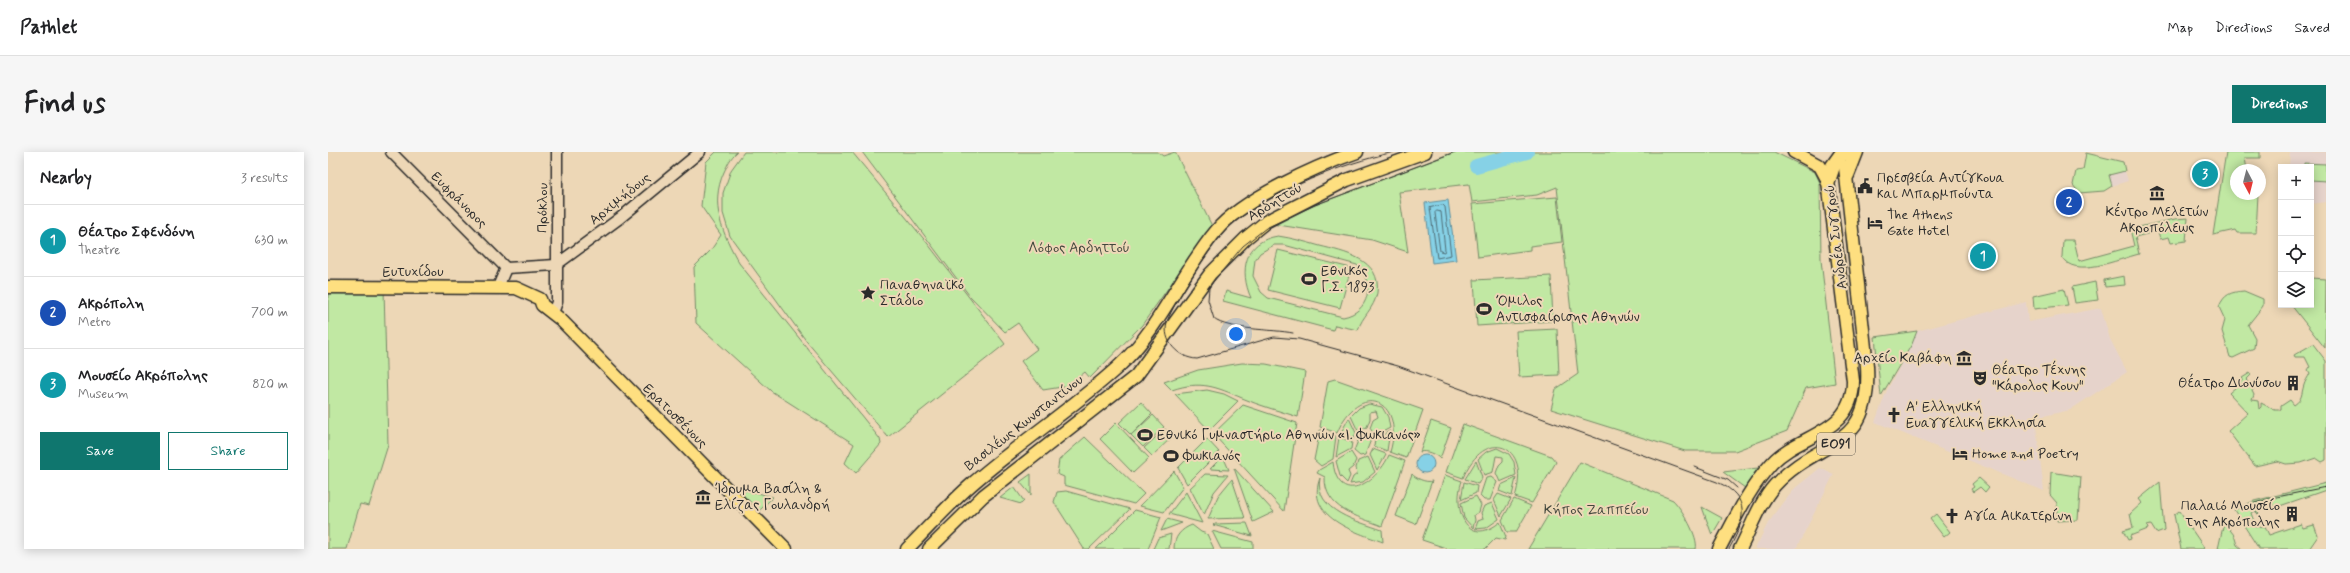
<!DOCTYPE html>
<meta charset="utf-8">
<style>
:root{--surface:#fff;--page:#f6f6f6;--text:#202124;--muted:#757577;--line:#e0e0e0;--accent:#0f766e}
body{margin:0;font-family:Mynerve,sans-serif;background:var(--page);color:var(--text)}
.controls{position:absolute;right:12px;top:12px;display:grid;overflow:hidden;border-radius:0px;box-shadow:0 2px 10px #0003}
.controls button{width:36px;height:36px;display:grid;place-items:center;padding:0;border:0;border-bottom:1px solid var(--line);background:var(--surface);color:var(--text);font:20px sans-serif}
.compass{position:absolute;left:1902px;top:12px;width:36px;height:36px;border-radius:50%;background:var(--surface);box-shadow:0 2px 10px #0003;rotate:173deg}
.you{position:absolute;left:908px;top:182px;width:14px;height:14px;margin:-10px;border:3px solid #fff;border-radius:50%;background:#1a73e8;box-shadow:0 0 0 6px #1a73e833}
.badge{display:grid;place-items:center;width:26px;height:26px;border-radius:50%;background:var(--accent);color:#fff;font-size:13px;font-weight:700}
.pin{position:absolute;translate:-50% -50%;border:2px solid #fff;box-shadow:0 1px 4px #0006}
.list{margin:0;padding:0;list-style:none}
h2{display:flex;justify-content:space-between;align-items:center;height:52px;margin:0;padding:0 16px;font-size:17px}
h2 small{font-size:13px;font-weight:400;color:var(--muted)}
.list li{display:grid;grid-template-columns:26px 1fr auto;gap:12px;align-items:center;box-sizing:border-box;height:72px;padding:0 16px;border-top:1px solid var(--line)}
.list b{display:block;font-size:15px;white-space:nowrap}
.list p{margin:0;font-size:13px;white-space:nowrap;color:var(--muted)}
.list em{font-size:13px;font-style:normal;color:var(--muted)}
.actions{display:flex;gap:8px;padding:12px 16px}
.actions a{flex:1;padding:9px 0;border:1px solid var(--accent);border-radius:0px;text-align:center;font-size:14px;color:var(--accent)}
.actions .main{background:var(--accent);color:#fff}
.icon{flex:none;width:22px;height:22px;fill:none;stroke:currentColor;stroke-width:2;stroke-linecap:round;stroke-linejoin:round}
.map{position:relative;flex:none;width:1998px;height:397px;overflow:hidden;border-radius:0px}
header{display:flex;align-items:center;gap:24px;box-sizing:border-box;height:56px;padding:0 20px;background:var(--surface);border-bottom:1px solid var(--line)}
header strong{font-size:19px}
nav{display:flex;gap:22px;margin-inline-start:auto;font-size:14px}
.intro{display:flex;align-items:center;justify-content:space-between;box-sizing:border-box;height:96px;padding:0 24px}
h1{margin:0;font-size:28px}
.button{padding:10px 18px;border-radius:0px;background:var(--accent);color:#fff;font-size:14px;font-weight:700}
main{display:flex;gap:24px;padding:0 24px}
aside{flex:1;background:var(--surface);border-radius:0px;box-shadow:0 2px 10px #0003}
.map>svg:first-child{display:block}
.built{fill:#e6d3cb}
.green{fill:#c1e8a3;stroke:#768a67;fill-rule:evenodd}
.water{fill:#86d1e6;stroke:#628f9b}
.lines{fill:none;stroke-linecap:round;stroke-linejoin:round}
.shore{stroke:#4f6d76;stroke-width:1}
.river{stroke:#86d1e6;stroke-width:14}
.minor-casing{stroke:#2b2b2b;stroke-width:13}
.major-casing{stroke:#2b2b2b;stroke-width:15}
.highway-casing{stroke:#2b2b2b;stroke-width:17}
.minor{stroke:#edd7b6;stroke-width:10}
.major{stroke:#fedf80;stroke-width:12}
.highway{stroke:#fedf80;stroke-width:14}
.tram{stroke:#2b2b2b;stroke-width:1}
.labels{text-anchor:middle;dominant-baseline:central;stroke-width:4;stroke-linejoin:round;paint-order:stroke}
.shield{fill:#edd7b6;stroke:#655f55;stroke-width:1}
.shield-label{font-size:13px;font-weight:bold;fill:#2b2b2b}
.poi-label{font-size:14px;fill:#2b2b2b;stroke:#edd7b6;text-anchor:start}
.street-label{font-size:14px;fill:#2b2b2b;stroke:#edd7b6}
.park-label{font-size:14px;fill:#42473d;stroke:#edd7b6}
</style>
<header>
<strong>Pathlet</strong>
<nav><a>Map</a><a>Directions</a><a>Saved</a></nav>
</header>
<div class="intro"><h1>Find us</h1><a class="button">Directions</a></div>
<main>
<aside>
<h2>Nearby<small>3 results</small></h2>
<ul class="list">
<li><span class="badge" style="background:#0f9aa8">1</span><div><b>Θέατρο Σφενδόνη</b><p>Theatre</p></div><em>630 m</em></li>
<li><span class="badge" style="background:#1a4fb4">2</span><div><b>Ακρόπολη</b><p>Metro</p></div><em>700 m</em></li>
<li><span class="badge" style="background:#0f9aa8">3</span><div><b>Μουσείο Ακρόπολης</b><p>Museum</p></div><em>820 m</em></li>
</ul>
<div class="actions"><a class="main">Save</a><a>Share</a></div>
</aside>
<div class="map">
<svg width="1998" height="397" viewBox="0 0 1998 397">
<rect width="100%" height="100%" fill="#edd7b6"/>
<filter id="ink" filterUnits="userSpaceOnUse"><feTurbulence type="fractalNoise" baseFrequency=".025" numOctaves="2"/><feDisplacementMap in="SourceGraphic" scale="8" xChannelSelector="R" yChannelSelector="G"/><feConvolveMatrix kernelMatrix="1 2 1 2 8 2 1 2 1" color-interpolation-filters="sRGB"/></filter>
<g filter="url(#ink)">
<g class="built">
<polygon points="1962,0 1998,0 1998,50 1983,52 1983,15 1961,15"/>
<polygon points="1797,19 1800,29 1784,34 1781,23"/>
<polygon points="1698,150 1700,170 1773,156 1782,187 1799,220 1742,258 1707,266 1716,339 1547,270 1559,238 1584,192 1589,179"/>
<polygon points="1492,316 1506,322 1468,397 1427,397 1440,371 1467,336"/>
</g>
<g class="green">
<path d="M388,0H409C402,6 400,12 396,20C381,53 395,82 411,111L552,287L553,292L528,321L517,311L526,292L443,239L368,171L366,115L383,98L393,83L373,54L378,10Z"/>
<polygon points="416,0 524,0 600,92 677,192 560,285 479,190 402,84 395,61 395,41 403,18"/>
<polygon points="534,0 830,0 835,4 847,0 884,74 814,173 762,226 757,220 740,234 715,238 693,209 709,197 690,171 677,180 641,143"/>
<polygon points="1126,0 1446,0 1487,20 1492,31 1493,108 1507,231 1478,236 1459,279 1407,299 1357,299 1223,257 1228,237 1250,222 1229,35 1209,43 1144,50 1141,32 1071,40 1080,100 1044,88 944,72 984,54"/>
<polygon points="1898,0 1932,0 1932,6 1917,6 1919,18 1908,18 1908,42 1930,42 1928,81 1909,81 1907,78 1885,83"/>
<polygon points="1758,1 1795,10 1797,19 1781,23 1784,34 1776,39 1751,41 1745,33 1748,19 1755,18"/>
<polygon points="1976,11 1998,12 1998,29 1983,28 1983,15 1976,15"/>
<polygon points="1229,45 1234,90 1202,94 1202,98 1150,105 1144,52"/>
<path d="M1860,66L1858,89L1843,91L1841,85L1832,87L1830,79L1807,85L1811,102C1791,107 1746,127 1734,105L1735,88H1746L1751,109L1806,94L1802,77L1847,67Z"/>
<path d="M950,84C964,86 978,90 992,94C1016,100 1054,107 1049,141C1046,157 1034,164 1030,178L1007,173L1005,178L895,149L898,139L923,146C911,119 916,89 950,84ZM946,93H956L1029,113C1047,131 1042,160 1015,165L940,146L933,140L925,124L927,108L932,101Z"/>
<polygon points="950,98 1023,116 1012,156 940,138"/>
<polygon points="1223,124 1225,169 1149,174 1146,128"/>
<polygon points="1796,124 1797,133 1777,135 1776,128"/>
<polygon points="1983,126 1998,127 1997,196 1963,153 1983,153"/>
<polygon points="1767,130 1770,148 1747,151 1744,135"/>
<polygon points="0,137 56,137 60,293 41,354 32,352 19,397 0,397"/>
<polygon points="1736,137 1740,153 1706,157 1705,144"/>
<path d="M1916,139L1935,147V154L1920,173L1927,186L1926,196L1905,206L1902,205L1894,179L1897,168L1891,155C1896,142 1903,140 1916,139Z"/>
<polygon points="1229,177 1231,223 1191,225 1188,179"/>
<polygon points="1589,179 1584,192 1553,244 1547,185"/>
<path d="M1985,192L1998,209V308L1994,310L1988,306L1973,311L1958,312L1949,309L1927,314L1900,279L1920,261L1901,241L1908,235L1905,230L1915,228L1914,226L1922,221L1923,223L1918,228L1926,236L1924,239L1926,243L1924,248L1930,249L1931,257L1933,255V251L1947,258H1953V254L1962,248L1966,253C1975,247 1973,242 1976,233C1977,229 1980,226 1982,221L1980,218L1982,215L1977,205H1967L1966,203Z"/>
<path d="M914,211L938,212L977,220L970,265C952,259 932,254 914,246C888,235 873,228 844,238L836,230L870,218Z"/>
<path d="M1007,227L1095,258L1078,306L1062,300C1078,246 1030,229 1009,281L992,275L1000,229Z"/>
<polygon points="879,238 896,242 910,249 881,278 847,242"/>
<polygon points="813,250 824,262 803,283 791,271"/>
<polygon points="1041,252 1054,255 1060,265 1062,276 1047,284 1042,276 1045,268 1050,265 1048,259 1042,260 1042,267 1039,275 1030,279 1023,264 1031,256"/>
<polygon points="915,253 969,271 956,359 885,282"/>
<polygon points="825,263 836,275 815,295 803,283"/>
<polygon points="1021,266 1028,281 1025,287 1012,282"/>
<path d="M1103,269L1123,276L1112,307C1108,302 1097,298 1092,300Z"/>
<polygon points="788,271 821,306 805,321 772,287"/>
<path d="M1135,272L1223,304L1228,310L1204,351L1187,345C1204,291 1156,274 1135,326L1118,320Z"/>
<polygon points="837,277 845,284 824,304 816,296"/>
<polygon points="992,278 1008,284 1005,307 993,314 986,308"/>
<polygon points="1062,279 1059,299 1046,294 1047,287"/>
<polygon points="1033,281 1039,281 1044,285 1037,303 1032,304 1026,299"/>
<polygon points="757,285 816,342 806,352 736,333 736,325 729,322 731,308"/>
<polygon points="1011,285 1024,290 1023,297 1008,305"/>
<polygon points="879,287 891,300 859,332 850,316"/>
<polygon points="1169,296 1181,302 1186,310 1188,323 1172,330 1168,321 1171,313 1175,309 1175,305 1168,304 1165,320 1156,323 1150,307 1158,300"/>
<polygon points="1045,297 1058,302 1049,318 1042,303"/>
<polygon points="1023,300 1028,308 1025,315 1020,319 1022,324 1019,331 1012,324 1008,309"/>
<path d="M1061,303L1077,309L1054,374C1029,364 996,357 997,325L989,321L991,318L1005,310C1010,356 1050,330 1061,303Z"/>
<polygon points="895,304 901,318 882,317"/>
<polygon points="1040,305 1047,320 1035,330 1022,332 1025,325 1029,322 1028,316 1030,309"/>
<polygon points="1148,309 1154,325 1150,332 1137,327"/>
<path d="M1252,310L1345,348C1354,357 1371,385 1368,397H1200Z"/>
<polygon points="906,316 946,360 925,370"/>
<polygon points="1430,316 1417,336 1395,320"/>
<polygon points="846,319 855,335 836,360 812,354"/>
<polygon points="1723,320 1753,325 1750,368 1729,369 1729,351 1722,343"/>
<polygon points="703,322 703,343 692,330"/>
<polygon points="877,322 900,323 886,340 876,363 862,336"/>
<path d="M1084,322C1087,326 1098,331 1104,329L1088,372L1068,364Z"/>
<path d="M1117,323L1134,329C1124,357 1139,397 1172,370L1178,385L1177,388L1168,386L1157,397H1121L1094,388Z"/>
<polygon points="1163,325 1169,330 1162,348 1156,348 1152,344 1158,326"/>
<path d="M992,326C985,359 1032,370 1054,378L1055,390C1027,380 977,365 992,326Z"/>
<polygon points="1188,326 1184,344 1171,339 1173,333"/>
<polygon points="1651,326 1661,335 1657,340 1652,335 1645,340 1643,337 1646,335 1644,332"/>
<polygon points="904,327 917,366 880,367 890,344"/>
<polygon points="1136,330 1149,334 1148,341 1133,348"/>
<polygon points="1832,330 1836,378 1828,381 1823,373 1819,374 1820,377 1802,384 1803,387 1800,388 1795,379 1805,376 1802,362 1814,351 1811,347"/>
<polygon points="1998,331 1998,338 1946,356 1944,350 1928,355 1931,363 1927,359 1923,361 1928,375 1937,374 1941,383 1973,372 1975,376 1986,373 1990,384 1981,397 1931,397 1906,358 1926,349"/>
<polygon points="686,335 696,349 693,352 672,346"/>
<polygon points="418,338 445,345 430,360 413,343"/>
<polygon points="738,339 802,357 761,397 756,397 726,350 729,340"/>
<polygon points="858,340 874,371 841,362"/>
<polygon points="1170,342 1183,347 1173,364 1166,348"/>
<polygon points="1148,344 1153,353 1151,360 1146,363 1147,368 1145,376 1136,366 1133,351"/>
<polygon points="1186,347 1203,354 1188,380 1179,380 1174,368"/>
<polygon points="1164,351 1171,367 1158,376 1147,377 1150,369 1155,367 1153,361 1156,354"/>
<polygon points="1374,355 1394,366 1384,383"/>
<polygon points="807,358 833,365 820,397 768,397"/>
<polygon points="1851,359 1875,394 1876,397 1853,397 1846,363"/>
<polygon points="1608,362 1622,380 1616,385 1602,367"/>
<polygon points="839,367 854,371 833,379"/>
<polygon points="1896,370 1906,383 1909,393 1914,397 1890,397"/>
<polygon points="919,371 924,384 885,373 886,372"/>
<path d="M864,373L873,380L879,382L886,397H846C846,385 853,377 864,373Z"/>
<polygon points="884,379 925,390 925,397 893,397"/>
<polygon points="843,382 841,397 825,397 830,386"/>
</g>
<g class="water">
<polygon points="1120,48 1128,108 1104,111 1097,51"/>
<circle cx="1097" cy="312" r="9"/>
</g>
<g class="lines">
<g class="shore">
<polygon points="1115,53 1117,55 1123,103 1109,106 1102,56"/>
<polygon points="1109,59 1113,60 1117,98 1116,100 1112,99 1107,61"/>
</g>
<polyline class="river" points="1148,14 1199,0"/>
<g class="minor-casing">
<g id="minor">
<polyline points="63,0 178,116"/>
<polyline points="228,113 292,66 372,0"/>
<polyline points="178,116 228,113"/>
<polyline points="170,135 178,116"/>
<polyline points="225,161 229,150 229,0"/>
</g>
</g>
<g class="major-casing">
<g id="major">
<polyline points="0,135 188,136 212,147 214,153 232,167 458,397"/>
<path d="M579,397C601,375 621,352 644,332C691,291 744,257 790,215C832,177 852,122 888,79C914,47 989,14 1029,0"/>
<polyline points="601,397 655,344 808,224 882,122 918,86 939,69 1019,28 1097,0"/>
<path d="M1391,397C1407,367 1421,336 1444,311C1472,281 1525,282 1525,229L1500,29L1492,14L1466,0"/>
<path d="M1412,397C1423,376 1431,351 1447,333C1491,285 1544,300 1539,214L1517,15"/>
</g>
</g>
<g class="highway-casing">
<g id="highway">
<polyline points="1519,23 1528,0"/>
<polyline points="1500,29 1505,14 1515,0"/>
</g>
</g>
<use href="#minor" class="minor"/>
<use href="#major" class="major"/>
<use href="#highway" class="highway"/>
<g class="tram">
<path d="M1066,0C1009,13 954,36 906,70C891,81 844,152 839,170C834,189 850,206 869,207L946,185L971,187L1070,214L1389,330C1424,345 1417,369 1401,397"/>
<path d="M965,181C945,177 899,178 886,167L880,148L881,136L885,130L915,94L938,76L987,53L1127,0"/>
<polyline points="1367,315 1400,328 1409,336"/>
<polyline points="1909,356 1944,346 1998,335"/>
</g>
</g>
</g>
<defs>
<g id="civic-bare" transform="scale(1.2)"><path d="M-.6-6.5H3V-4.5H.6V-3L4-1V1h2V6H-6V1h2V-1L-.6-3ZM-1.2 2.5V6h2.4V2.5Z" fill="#2b2b2b" stroke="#edd7b6" stroke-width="2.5" paint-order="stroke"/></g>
<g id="museum-bare" transform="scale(1.2)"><path d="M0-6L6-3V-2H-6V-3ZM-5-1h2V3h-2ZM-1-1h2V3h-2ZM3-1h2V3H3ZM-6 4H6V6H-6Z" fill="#2b2b2b" stroke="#edd7b6" stroke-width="2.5" paint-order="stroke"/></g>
<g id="hotel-bare" transform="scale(1.2)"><path d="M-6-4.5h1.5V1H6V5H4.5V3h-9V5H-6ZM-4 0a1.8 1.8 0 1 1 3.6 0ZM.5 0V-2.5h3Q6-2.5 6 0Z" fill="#2b2b2b" stroke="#edd7b6" stroke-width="2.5" paint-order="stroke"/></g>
<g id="stadium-bare" transform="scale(1.2)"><path d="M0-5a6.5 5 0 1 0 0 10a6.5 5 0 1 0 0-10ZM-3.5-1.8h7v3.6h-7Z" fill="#2b2b2b" stroke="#edd7b6" stroke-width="2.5" paint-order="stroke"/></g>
<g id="sight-bare" transform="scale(1.2)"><path d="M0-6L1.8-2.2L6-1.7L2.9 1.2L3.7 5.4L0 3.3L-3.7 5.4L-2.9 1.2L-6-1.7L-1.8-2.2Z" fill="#2b2b2b" stroke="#edd7b6" stroke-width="2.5" paint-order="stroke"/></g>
<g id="theatre-bare" transform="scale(1.2)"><path d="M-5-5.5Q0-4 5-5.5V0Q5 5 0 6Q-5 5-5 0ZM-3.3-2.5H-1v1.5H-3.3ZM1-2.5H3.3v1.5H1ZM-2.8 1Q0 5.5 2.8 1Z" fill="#2b2b2b" stroke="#edd7b6" stroke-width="2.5" paint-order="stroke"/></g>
<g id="building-bare" transform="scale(1.2)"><path d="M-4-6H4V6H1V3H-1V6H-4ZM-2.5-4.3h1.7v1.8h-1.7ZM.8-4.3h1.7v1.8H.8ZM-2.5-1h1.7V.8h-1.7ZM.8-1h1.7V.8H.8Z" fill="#2b2b2b" stroke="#edd7b6" stroke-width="2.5" paint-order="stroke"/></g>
<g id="church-bare" transform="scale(1.2)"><path d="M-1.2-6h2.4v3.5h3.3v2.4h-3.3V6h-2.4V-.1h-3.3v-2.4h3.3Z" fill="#2b2b2b" stroke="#edd7b6" stroke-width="2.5" paint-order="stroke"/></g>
</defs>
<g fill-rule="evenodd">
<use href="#civic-bare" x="1537" y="34"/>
<use href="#museum-bare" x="1829" y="41"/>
<use href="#hotel-bare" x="1547" y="71"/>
<use href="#stadium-bare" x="981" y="127"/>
<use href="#sight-bare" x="540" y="141"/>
<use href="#stadium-bare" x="1156" y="157"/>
<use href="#museum-bare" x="1636" y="206"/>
<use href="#theatre-bare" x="1652" y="226"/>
<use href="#building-bare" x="1965" y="231"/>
<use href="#church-bare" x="1566" y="263"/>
<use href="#stadium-bare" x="817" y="283"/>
<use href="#hotel-bare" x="1632" y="302"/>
<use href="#stadium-bare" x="843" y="304"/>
<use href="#museum-bare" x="375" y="345"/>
<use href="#building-bare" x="1964" y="362"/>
<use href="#church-bare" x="1624" y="364"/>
</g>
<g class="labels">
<rect class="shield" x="1489" y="281" width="38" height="22" rx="3"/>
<g class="shield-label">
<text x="1508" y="292">ΕΟ91</text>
</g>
<g class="poi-label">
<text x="1549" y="26">Πρεσβεία Αντίγκουα<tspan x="1549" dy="16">και Μπαρμπούντα</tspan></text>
<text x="1829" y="60" text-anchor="middle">Κέντρο Μελετών<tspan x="1829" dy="16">Ακροπόλεως</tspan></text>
<text x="1559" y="63">The Athens<tspan x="1559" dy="16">Gate Hotel</tspan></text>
<text x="993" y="119">Εθνικός<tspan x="993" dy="16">Γ.Σ. 1893</tspan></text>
<text x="552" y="133">Παναθηναϊκό<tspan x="552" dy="16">Στάδιο</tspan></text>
<text x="1168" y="149">Όμιλος<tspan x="1168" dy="16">Αντισφαίρισης Αθηνών</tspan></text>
<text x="1624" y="206" text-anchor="end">Αρχείο Καβάφη</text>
<text x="1664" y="218">Θέατρο Τέχνης<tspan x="1664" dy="16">"Κάρολος Κουν"</tspan></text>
<text x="1953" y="231" text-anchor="end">Θέατρο Διονύσου</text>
<text x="1578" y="255">Α' Ελληνική<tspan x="1578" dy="16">Ευαγγελική Εκκλησία</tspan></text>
<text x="829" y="283">Εθνικό Γυμναστήριο Αθηνών «Ι. Φωκιανός»</text>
<text x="1644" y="302">Home and Poetry</text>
<text x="855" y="304">Φωκιανός</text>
<text x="387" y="337">Ίδρυμα Βασίλη &amp;<tspan x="387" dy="16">Ελίζας Γουλανδρή</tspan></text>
<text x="1952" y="354" text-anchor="end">Παλαιό Μουσείο<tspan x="1952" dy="16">της Ακρόπολης</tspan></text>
<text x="1636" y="364">Αγία Αικατερίνη</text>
</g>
<g class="street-label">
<text transform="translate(292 47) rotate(-39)">Αρχιμήδους</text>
<text transform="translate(131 48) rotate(45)">Ευφράνορος</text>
<text transform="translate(947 50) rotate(-31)">Αρδηττού</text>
<text transform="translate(215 56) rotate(-89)">Πρόκλου</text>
<text transform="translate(1508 85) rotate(-97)">Ανδρέα Συγγρού</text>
<text x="85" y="120">Ευτυχίδου</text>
<text transform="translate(347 264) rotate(45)">Ερατοσθένους</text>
<text transform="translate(696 271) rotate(-38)">Βασιλέως Κωνσταντίνου</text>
</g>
<g class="park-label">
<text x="751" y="96">Λόφος Αρδηττού</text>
<text x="1268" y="358">Κήπος Ζαππείου</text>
</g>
</g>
</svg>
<div class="controls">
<button>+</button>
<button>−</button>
<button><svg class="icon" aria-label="locate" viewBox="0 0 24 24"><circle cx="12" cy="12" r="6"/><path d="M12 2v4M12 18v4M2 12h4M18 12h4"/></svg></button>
<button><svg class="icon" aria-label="layers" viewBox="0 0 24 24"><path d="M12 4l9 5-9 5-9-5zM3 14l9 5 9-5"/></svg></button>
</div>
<svg class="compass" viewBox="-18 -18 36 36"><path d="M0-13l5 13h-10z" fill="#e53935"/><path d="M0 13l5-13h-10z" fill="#757577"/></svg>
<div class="you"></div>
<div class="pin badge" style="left:1655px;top:104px;background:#0f9aa8">1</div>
<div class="pin badge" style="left:1741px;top:50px;background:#1a4fb4">2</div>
<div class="pin badge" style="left:1877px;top:22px;background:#0f9aa8">3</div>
</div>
</main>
